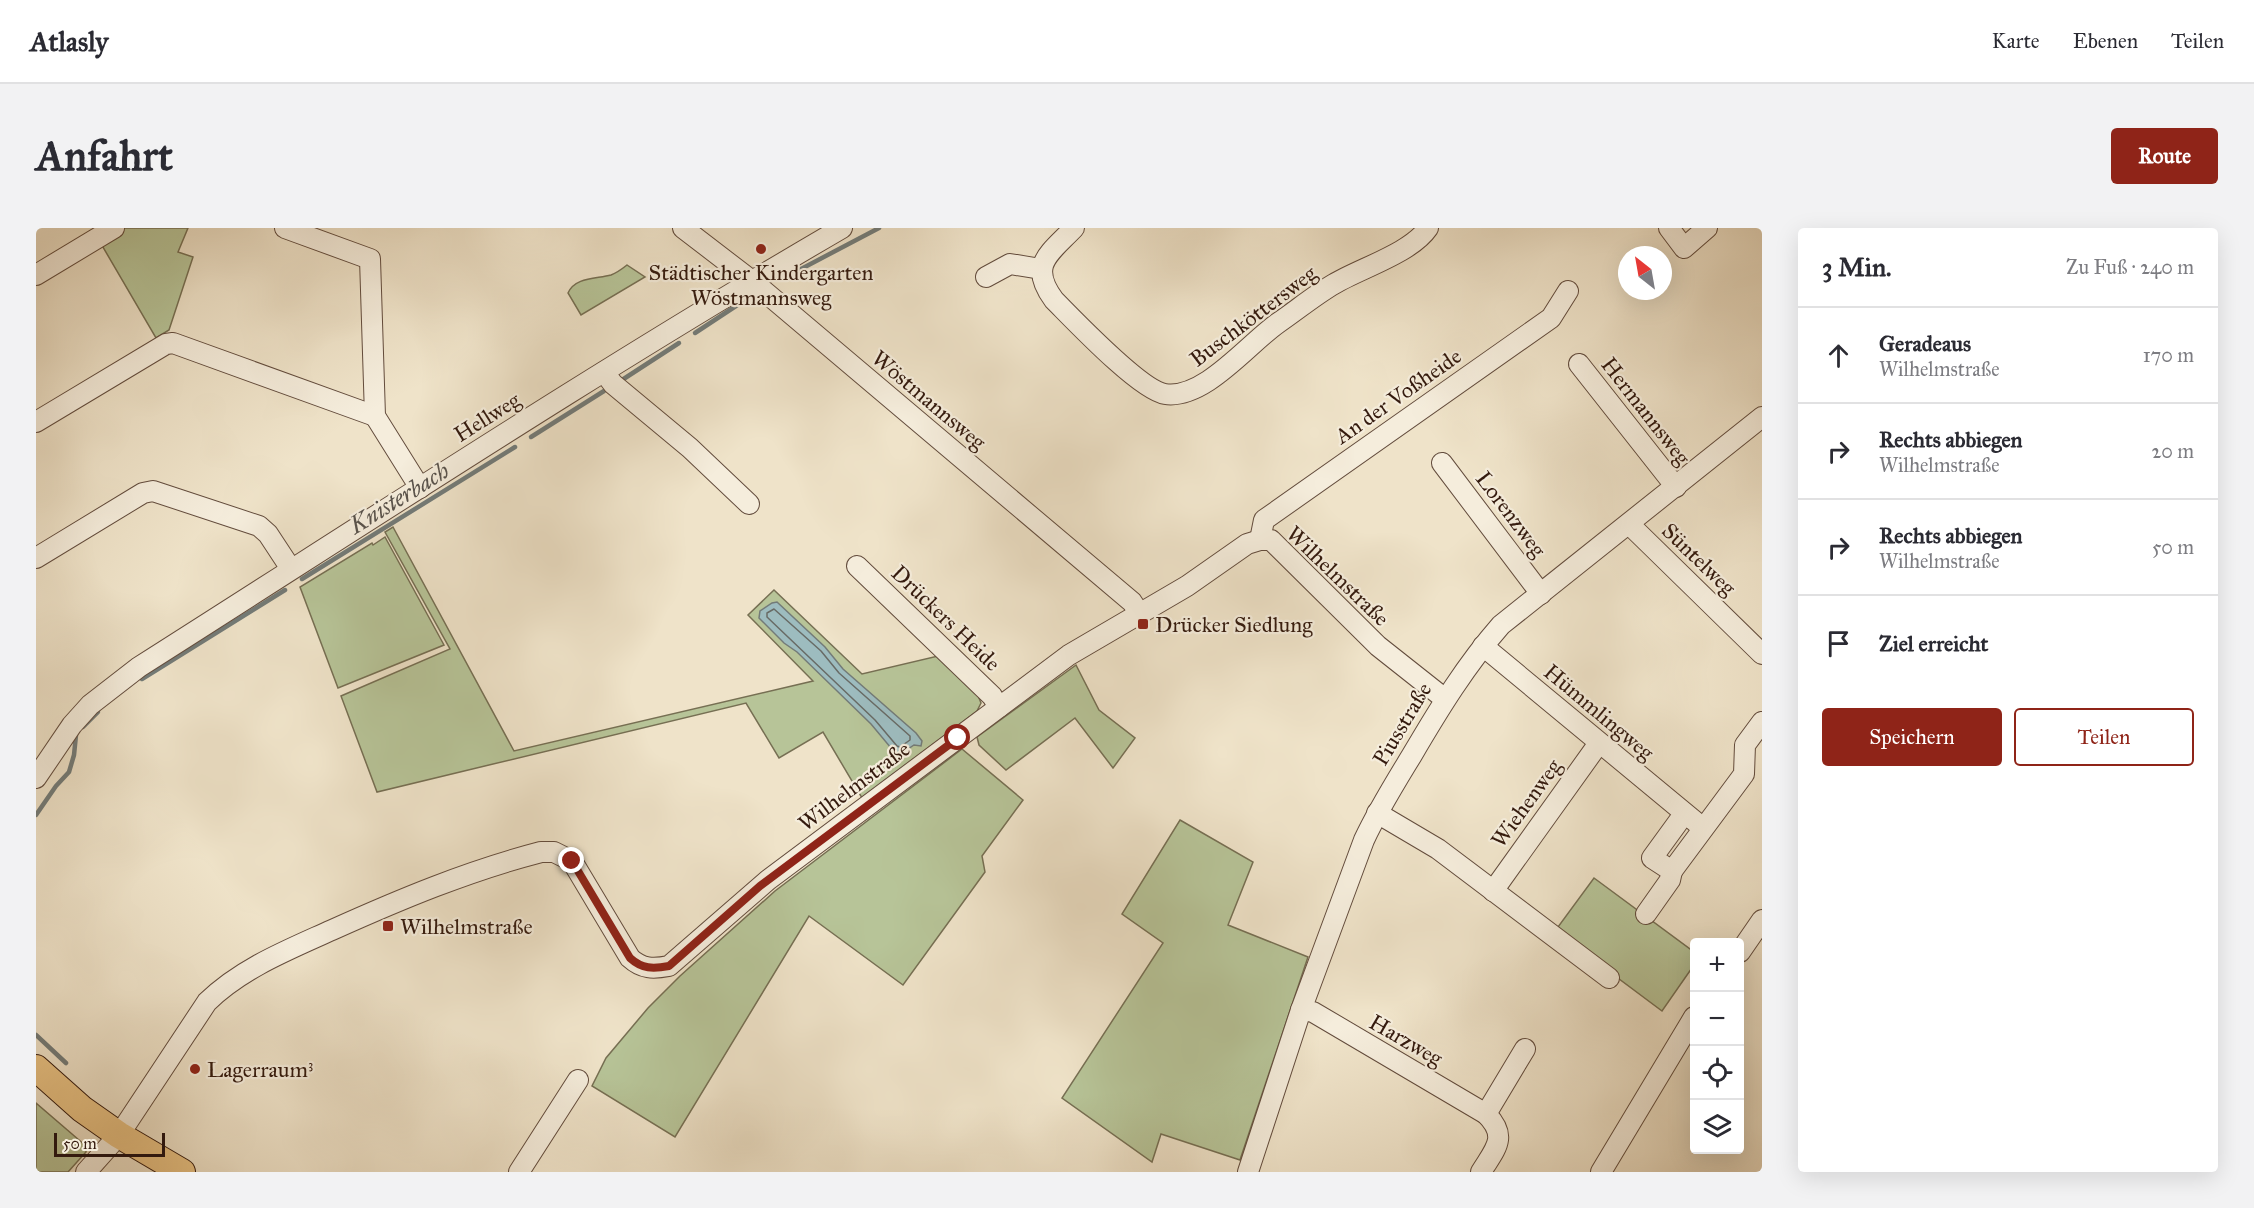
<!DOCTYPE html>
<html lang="de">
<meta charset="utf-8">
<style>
:root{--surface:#fff;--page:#f2f2f3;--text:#2b2b33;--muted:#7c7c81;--line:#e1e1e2;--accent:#8f2418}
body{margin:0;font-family:"IM FELL Great Primer",serif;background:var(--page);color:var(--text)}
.controls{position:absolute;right:18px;bottom:18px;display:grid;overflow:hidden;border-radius:6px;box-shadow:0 6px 24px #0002}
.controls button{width:54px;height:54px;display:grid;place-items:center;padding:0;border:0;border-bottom:2px solid var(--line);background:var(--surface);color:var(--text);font:30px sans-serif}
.compass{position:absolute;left:1582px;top:18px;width:54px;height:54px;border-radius:50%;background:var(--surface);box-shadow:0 6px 24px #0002;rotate:329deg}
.scale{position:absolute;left:18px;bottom:15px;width:111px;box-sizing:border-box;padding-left:6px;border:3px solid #341a0e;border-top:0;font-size:16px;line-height:21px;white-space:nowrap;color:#341a0e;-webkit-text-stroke:4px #f5eddc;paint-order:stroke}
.stop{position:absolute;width:18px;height:18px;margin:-14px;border:4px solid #8f2418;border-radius:50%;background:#fff}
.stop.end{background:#8f2418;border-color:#fff;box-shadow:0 2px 6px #0008}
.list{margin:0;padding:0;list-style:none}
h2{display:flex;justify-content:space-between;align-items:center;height:78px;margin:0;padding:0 24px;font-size:26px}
h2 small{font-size:20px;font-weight:400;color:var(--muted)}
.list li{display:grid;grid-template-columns:39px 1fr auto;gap:18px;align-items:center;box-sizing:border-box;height:96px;padding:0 24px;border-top:2px solid var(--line)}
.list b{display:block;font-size:22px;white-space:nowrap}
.list p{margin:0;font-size:20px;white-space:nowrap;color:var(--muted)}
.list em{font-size:20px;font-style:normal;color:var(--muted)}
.actions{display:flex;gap:12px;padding:18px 24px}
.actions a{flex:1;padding:14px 0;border:2px solid var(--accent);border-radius:6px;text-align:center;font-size:21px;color:var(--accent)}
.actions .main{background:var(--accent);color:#fff}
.icon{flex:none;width:33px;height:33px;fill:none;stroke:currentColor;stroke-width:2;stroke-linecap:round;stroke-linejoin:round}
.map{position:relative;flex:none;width:1726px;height:944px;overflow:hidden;border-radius:6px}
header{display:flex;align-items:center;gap:36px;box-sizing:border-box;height:84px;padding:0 30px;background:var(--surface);border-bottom:2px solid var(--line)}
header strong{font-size:28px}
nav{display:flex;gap:33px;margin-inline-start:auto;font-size:21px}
.intro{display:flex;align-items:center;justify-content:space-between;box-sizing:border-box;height:144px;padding:0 36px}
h1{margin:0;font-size:42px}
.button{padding:15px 27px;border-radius:6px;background:var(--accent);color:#fff;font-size:21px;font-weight:700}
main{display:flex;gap:36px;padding:0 36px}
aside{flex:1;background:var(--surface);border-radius:6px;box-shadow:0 6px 24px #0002}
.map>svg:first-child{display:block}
.green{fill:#b7c498;stroke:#766f53;stroke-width:1.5}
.water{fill:#9dbcbf;stroke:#737b78;stroke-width:1.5}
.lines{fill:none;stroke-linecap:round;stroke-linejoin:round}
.shore{stroke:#686b66;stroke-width:1.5}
.stream{stroke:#737b78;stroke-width:4.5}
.minor-casing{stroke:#634c3d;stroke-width:22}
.major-casing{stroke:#341a0e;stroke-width:28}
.minor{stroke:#f5eddc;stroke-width:20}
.major{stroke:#e8c284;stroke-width:26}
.route{stroke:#8f2418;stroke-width:8}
.poi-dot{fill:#8f2418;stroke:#f5eddc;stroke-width:2}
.labels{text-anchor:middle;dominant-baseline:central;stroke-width:4.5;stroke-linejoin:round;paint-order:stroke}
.poi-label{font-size:22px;fill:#341a0e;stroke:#f5eddc;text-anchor:start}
.street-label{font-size:22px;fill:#341a0e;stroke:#f5eddc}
.water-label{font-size:24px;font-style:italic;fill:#59534c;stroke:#f5eddc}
</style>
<header>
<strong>Atlasly</strong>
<nav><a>Karte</a><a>Ebenen</a><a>Teilen</a></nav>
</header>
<div class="intro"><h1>Anfahrt</h1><a class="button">Route</a></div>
<main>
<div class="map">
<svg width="1726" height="944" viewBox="0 0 1726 944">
<rect width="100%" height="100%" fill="#efe3c9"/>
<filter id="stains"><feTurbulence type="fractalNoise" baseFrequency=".00333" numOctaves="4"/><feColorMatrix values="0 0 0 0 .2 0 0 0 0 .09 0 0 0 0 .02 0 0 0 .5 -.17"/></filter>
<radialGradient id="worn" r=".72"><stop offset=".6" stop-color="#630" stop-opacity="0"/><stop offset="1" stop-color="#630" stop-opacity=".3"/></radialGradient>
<g class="green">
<polygon points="86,0 152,0 142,24 157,29 133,102 120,110 64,14"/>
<path d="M591,37L609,49L545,87L532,65C539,49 560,51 575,47C580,45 586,41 591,37Z"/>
<polygon points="357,299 478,523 777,453 712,387 738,362 826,446 902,428 941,465 945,475 941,483 826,570 787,504 743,530 710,475 341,564 305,468 414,421 349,304"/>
<polygon points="349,309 408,417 302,460 264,359 336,315 337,317"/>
<polygon points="1040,437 1063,482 1099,510 1077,540 1039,490 970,542 943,517 941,509"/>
<polygon points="926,521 987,572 946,628 949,644 867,757 773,688 639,909 556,858 570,830 612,780 644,748 739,663"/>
<polygon points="1144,592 1217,634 1192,697 1272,729 1204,932 1125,906 1116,934 1026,870 1127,715 1086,686"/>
<polygon points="1558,650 1658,724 1658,737 1626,783 1519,703"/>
<polygon points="0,875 50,918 50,924 32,944 0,944"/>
</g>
<polygon class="water" points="741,374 789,419 807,441 880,505 886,513 885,518 878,517 866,525 860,526 835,496 761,424 748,415 723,390 724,383 736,375"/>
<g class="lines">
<polygon class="shore" points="738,381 785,423 803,445 874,508 874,512 864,519 861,518 839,492 731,389 731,385"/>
<g class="stream">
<polyline points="746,51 843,0"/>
<polyline points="659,105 709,72"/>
<polyline points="586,152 643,115"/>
<polyline points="495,209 568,163"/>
<polyline points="266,351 479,219"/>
<polyline points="106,451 249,362"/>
<polyline points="47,499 62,484"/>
<polyline points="0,587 20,558 33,544 38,527 40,507"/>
<polyline points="0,807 30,835"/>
</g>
<g class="minor-casing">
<g id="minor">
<polyline points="249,0 334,31 339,188 384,260"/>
<polyline points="647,0 716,53 1096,374 1104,386"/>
<path d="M1038,0C1013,26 992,37 1018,72C1039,93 1104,162 1129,166C1168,172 1212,116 1242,95C1261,82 1279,67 1298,56C1325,40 1375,25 1392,0"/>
<polyline points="1633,0 1648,20 1671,0"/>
<polyline points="0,47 78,0"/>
<polyline points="950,49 974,36 1005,41"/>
<polyline points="1543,136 1640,259"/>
<polyline points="568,144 577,156 654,220 713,276"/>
<polyline points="0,194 130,116 137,115 339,188"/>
<polyline points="1406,235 1505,366"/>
<polyline points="1593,296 1726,426"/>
<polyline points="1224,312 1228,292 1515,90 1532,63"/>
<polyline points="0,330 107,265 117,263 223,298 232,306 255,341"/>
<polyline points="821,338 956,468 963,479"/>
<polyline points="1447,418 1667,600"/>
<path d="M0,550L36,497L54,477L103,439C336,291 567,139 806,0"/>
<polyline points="1341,585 1402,621 1573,750"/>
<polyline points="1648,586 1616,630 1636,643 1708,546 1709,517 1726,494"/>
<polyline points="1457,663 1563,515"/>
<polyline points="1610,686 1634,652 1636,643"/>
<polyline points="1704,724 1726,692"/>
<path d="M1265,782L1277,784L1450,886C1473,909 1459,921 1445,944"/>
<polyline points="1450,886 1489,821"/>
<path d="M50,944L83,907L171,774C206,740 252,722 296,702C365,671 432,643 505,624H518L536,633L594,730C606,741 617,741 633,738L732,652L1033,427L1151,358L1211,316L1224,312H1235L1342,418L1409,471"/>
<polyline points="483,944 542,852"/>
<path d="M1212,944L1265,782L1328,612C1342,582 1359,555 1376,527C1403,481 1430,437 1465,397L1726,189"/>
<polyline points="1565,944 1658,789"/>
</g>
</g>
<g class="major-casing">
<polyline id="major" points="0,840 46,881 83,907 146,944"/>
</g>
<use href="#minor" class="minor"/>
<use href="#major" class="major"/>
</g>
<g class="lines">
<path class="route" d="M536,633L594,730C606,741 617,741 633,738L724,658L922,510"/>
</g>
<g class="poi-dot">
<circle cx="725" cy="21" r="6"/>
<rect x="1101" y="390" width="12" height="12" rx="3"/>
<rect x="346" y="692" width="12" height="12" rx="3"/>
<circle cx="159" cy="841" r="6"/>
</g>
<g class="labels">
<g class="poi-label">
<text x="725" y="44" text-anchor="middle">Städtischer Kindergarten<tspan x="725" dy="25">Wöstmannsweg</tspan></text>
<text x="1119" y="396">Drücker Siedlung</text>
<text x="364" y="698">Wilhelmstraße</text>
<text x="171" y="841">Lagerraum³</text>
</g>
<g class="street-label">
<text transform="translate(1217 88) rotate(-37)">Buschköttersweg</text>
<text transform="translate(1362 168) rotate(-35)">An der Voßheide</text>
<text transform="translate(893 172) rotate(40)">Wöstmannsweg</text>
<text transform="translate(1610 183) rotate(52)">Hermannsweg</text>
<text transform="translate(451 189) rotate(-32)">Hellweg</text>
<text transform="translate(1475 286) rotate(53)">Lorenzweg</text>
<text transform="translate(1663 331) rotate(44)">Süntelweg</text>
<text transform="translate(1302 348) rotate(44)">Wilhelmstraße</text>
<text transform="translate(910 390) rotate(44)">Drückers Heide</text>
<text transform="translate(1563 484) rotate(40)">Hümmlingweg</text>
<text transform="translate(1366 496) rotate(-59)">Piusstraße</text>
<text transform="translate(818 558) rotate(-37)">Wilhelmstraße</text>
<text transform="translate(1490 575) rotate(-54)">Wiehenweg</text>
<text transform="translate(1370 812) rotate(30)">Harzweg</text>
</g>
<g class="water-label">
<text transform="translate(363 270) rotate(-32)">Knisterbach</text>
</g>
</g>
<rect width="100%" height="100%" filter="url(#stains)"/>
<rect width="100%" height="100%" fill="url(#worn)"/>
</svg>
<div class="controls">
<button>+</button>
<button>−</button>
<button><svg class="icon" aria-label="locate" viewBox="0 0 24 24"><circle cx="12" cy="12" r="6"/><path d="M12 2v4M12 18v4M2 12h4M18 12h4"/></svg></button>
<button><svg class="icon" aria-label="layers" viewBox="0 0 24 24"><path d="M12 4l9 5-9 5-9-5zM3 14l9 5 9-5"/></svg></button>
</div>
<svg class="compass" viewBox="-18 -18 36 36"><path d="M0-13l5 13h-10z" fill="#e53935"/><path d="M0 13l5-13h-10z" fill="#7c7c81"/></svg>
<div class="scale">50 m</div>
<div class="stop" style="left:922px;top:510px"></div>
<div class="stop end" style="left:536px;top:633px"></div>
</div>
<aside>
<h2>3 Min.<small>Zu Fuß · 240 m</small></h2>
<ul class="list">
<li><svg class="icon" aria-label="ahead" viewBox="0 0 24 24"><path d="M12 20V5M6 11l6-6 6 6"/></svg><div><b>Geradeaus</b><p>Wilhelmstraße</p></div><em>170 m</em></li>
<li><svg class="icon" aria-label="right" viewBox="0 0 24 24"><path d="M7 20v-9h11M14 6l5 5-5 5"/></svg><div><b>Rechts abbiegen</b><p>Wilhelmstraße</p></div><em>20 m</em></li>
<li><svg class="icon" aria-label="right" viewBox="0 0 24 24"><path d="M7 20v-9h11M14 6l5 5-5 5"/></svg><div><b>Rechts abbiegen</b><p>Wilhelmstraße</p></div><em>50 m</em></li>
<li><svg class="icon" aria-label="arrive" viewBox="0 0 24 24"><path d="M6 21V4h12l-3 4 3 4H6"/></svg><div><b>Ziel erreicht</b></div></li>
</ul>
<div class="actions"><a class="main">Speichern</a><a>Teilen</a></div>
</aside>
</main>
